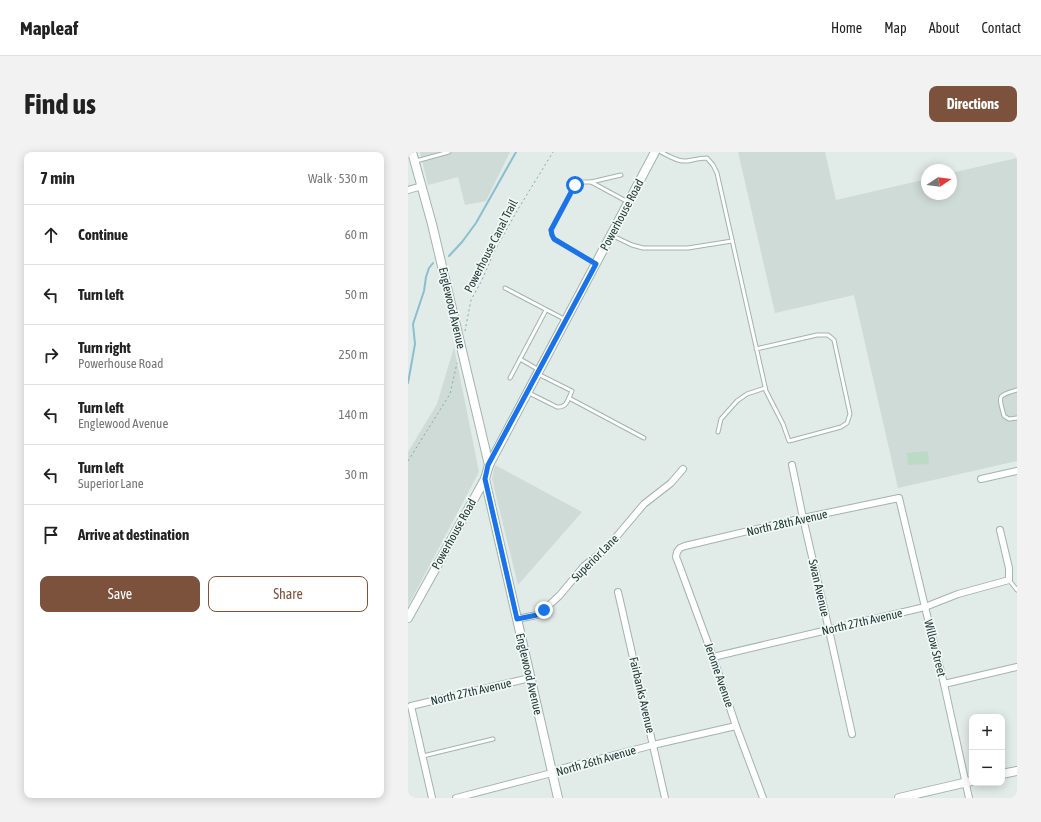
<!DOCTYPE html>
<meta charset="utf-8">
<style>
:root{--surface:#fff;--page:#f2f2f2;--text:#222;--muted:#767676;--line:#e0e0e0;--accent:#7c523d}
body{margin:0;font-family:"Asap Condensed",sans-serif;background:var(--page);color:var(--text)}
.controls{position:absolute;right:12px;bottom:12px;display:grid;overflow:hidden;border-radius:8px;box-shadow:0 2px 10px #0003}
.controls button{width:36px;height:36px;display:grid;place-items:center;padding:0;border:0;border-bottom:1px solid var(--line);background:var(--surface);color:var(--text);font:20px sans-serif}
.compass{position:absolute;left:513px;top:12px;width:36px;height:36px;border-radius:50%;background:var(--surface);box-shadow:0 2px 10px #0003;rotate:77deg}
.stop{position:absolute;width:12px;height:12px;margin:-9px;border:3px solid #1a73e8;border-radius:50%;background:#fff}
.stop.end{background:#1a73e8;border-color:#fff;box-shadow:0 1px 4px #0008}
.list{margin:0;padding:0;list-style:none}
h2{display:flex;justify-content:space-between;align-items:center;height:52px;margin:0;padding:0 16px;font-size:17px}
h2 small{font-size:13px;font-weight:400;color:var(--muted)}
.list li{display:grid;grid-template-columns:26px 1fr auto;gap:12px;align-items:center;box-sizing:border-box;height:60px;padding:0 16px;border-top:1px solid var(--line)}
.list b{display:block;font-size:15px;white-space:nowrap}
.list p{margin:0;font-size:13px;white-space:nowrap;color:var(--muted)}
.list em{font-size:13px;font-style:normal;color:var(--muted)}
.actions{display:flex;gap:8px;padding:12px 16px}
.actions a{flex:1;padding:9px 0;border:1px solid var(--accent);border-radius:8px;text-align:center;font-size:14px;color:var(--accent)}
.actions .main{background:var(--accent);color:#fff}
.icon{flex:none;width:22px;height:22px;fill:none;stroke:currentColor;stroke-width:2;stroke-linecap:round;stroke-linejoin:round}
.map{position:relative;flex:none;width:609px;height:646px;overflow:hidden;border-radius:8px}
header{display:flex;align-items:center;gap:24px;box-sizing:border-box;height:56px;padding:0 20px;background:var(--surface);border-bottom:1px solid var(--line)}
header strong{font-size:19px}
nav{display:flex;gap:22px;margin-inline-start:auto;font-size:14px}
.intro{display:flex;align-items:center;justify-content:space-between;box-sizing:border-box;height:96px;padding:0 24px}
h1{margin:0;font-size:28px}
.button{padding:10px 18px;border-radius:8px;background:var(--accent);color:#fff;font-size:14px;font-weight:700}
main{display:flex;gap:24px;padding:0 24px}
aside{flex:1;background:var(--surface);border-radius:8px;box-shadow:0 2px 10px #0003}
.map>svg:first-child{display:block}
.built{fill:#cfdbd6}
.green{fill:#bbdbc6}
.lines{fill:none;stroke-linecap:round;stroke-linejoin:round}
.stream{stroke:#8bbece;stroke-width:2}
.service-casing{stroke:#a4b3ae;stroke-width:5}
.minor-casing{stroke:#a4b3ae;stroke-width:8}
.tertiary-casing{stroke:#a4b3ae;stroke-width:10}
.path{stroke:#83ada3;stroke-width:1;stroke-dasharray:2 3;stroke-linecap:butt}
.service{stroke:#fff;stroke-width:3}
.minor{stroke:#fff;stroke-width:6}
.tertiary{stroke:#fff;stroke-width:8}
.route{stroke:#1a73e8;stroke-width:5}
.labels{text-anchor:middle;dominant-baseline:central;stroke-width:3.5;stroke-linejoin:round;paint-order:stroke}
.street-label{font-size:12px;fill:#223b36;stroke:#f1f8f5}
</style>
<header>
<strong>Mapleaf</strong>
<nav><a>Home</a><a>Map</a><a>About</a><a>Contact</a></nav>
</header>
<div class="intro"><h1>Find us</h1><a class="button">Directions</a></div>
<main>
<aside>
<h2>7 min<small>Walk · 530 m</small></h2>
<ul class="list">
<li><svg class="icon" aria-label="ahead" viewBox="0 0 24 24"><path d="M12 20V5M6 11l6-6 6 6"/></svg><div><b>Continue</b></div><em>60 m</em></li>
<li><svg class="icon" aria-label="left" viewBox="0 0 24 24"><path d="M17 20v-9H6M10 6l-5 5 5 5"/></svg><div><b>Turn left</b></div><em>50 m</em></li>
<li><svg class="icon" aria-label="right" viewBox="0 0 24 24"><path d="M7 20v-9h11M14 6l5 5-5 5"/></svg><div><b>Turn right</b><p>Powerhouse Road</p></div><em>250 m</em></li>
<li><svg class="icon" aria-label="left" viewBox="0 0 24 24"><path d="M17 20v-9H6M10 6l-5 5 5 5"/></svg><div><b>Turn left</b><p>Englewood Avenue</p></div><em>140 m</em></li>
<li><svg class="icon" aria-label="left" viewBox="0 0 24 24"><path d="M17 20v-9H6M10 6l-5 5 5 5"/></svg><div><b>Turn left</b><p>Superior Lane</p></div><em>30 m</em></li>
<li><svg class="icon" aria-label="arrive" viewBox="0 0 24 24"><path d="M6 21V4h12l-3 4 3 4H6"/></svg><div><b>Arrive at destination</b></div></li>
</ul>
<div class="actions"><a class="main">Save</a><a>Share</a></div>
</aside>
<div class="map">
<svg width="609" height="646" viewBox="0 0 609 646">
<rect width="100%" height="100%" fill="#e1ebe7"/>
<g class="built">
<polygon points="12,0 102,0 78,49 57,53 50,25 20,33"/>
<polygon points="330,0 417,0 428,48 519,27 519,42 543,42 543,21 609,6 609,309 490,336 446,143 367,161"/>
<polygon points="46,195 71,320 0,454 0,300 29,252"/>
<polygon points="87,313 174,360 110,433 84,327"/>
</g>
<polygon class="green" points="520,299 521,312 500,313 499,301"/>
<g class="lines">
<g class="stream">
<polyline points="41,104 54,90 68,71 108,0"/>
<polyline points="0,231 7,192 5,172 16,139 18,125 21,116 25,111"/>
</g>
<g class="service-casing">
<g id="service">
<path d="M253,0C261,4 270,10 279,9C285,8 292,6 299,6L305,13L309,21L358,239L375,272L381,289L433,275L439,271L442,262L426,188L420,183H409L348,197"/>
<polyline points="8,9 41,0"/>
<polyline points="183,30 213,23"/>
<polyline points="203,83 224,93 235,96 280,96 324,89"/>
<polyline points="186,111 146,87 144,83 143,78 167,33 175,30 183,30 220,50"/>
<polyline points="97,136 158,168"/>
<polyline points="112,207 131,218"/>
<polyline points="102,226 138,158"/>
<path d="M609,238C588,244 591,244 596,264L601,267L609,266"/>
<path d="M121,241L149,255C159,256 160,247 164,239L130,222"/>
<polyline points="161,246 236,286"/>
<polyline points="310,280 313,267 329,249 339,242 357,236"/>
<polyline points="601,428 609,438"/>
<polyline points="15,604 85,587"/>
</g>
</g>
<g class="minor-casing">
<g id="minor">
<polyline points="0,38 14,34"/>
<polyline points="384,313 395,366 421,478 444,582"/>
<polyline points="573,327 609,319"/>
<polyline points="210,440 257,646"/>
<polyline points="109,467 129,463 136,458 152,443 176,414 198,397 236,352 263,331 275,317"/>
<polyline points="305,505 517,455 550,442 601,428 601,416 592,378"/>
<polyline points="536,532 609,515"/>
<polyline points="24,646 3,554 122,526"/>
<polyline points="48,646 144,621 152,617 245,593 328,574"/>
<polyline points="355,646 328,574 305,505 270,410 268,405 269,400 272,396 277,394 395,366 491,346 517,455 536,532 561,646"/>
</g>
</g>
<g class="tertiary-casing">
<g id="tertiary">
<polyline points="4,0 24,72 81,313"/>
<polyline points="77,327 150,646"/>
<polyline points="0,466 77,327 81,313 247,0"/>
<polyline points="594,622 609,619"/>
<polyline points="491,646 564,629"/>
</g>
</g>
<g class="path">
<polyline points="57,179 63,148 73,130 87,98 109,59 145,0"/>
<polyline points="0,309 42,242 49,211"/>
</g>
<use href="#service" class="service"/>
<use href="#minor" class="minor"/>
<use href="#tertiary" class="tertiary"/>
</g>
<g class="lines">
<polyline class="route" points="136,458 129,463 109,467 77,327 80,313 188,112 146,87 144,83 143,78 167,33"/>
</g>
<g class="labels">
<g class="street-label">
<text transform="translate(214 63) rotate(-62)">Powerhouse Road</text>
<text transform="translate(83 94) rotate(-63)">Powerhouse Canal Trail</text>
<text transform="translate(44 156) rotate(77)">Englewood Avenue</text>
<text transform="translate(379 371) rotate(-13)">North 28th Avenue</text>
<text transform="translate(46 382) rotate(-61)">Powerhouse Road</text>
<text transform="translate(187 406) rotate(-45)">Superior Lane</text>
<text transform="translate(411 436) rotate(77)">Swan Avenue</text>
<text transform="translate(454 470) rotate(-13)">North 27th Avenue</text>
<text transform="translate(527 496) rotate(76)">Willow Street</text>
<text transform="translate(121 522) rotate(77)">Englewood Avenue</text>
<text transform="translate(311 523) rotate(71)">Jerome Avenue</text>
<text transform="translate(63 540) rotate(-13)">North 27th Avenue</text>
<text transform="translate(234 543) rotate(77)">Fairbanks Avenue</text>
<text transform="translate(188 609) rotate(-16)">North 26th Avenue</text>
</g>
</g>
</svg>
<div class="controls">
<button>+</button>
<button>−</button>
</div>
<svg class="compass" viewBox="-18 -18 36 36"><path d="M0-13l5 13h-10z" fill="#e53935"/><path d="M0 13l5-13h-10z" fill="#767676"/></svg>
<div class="stop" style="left:167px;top:33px"></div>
<div class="stop end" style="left:136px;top:458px"></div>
</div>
</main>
